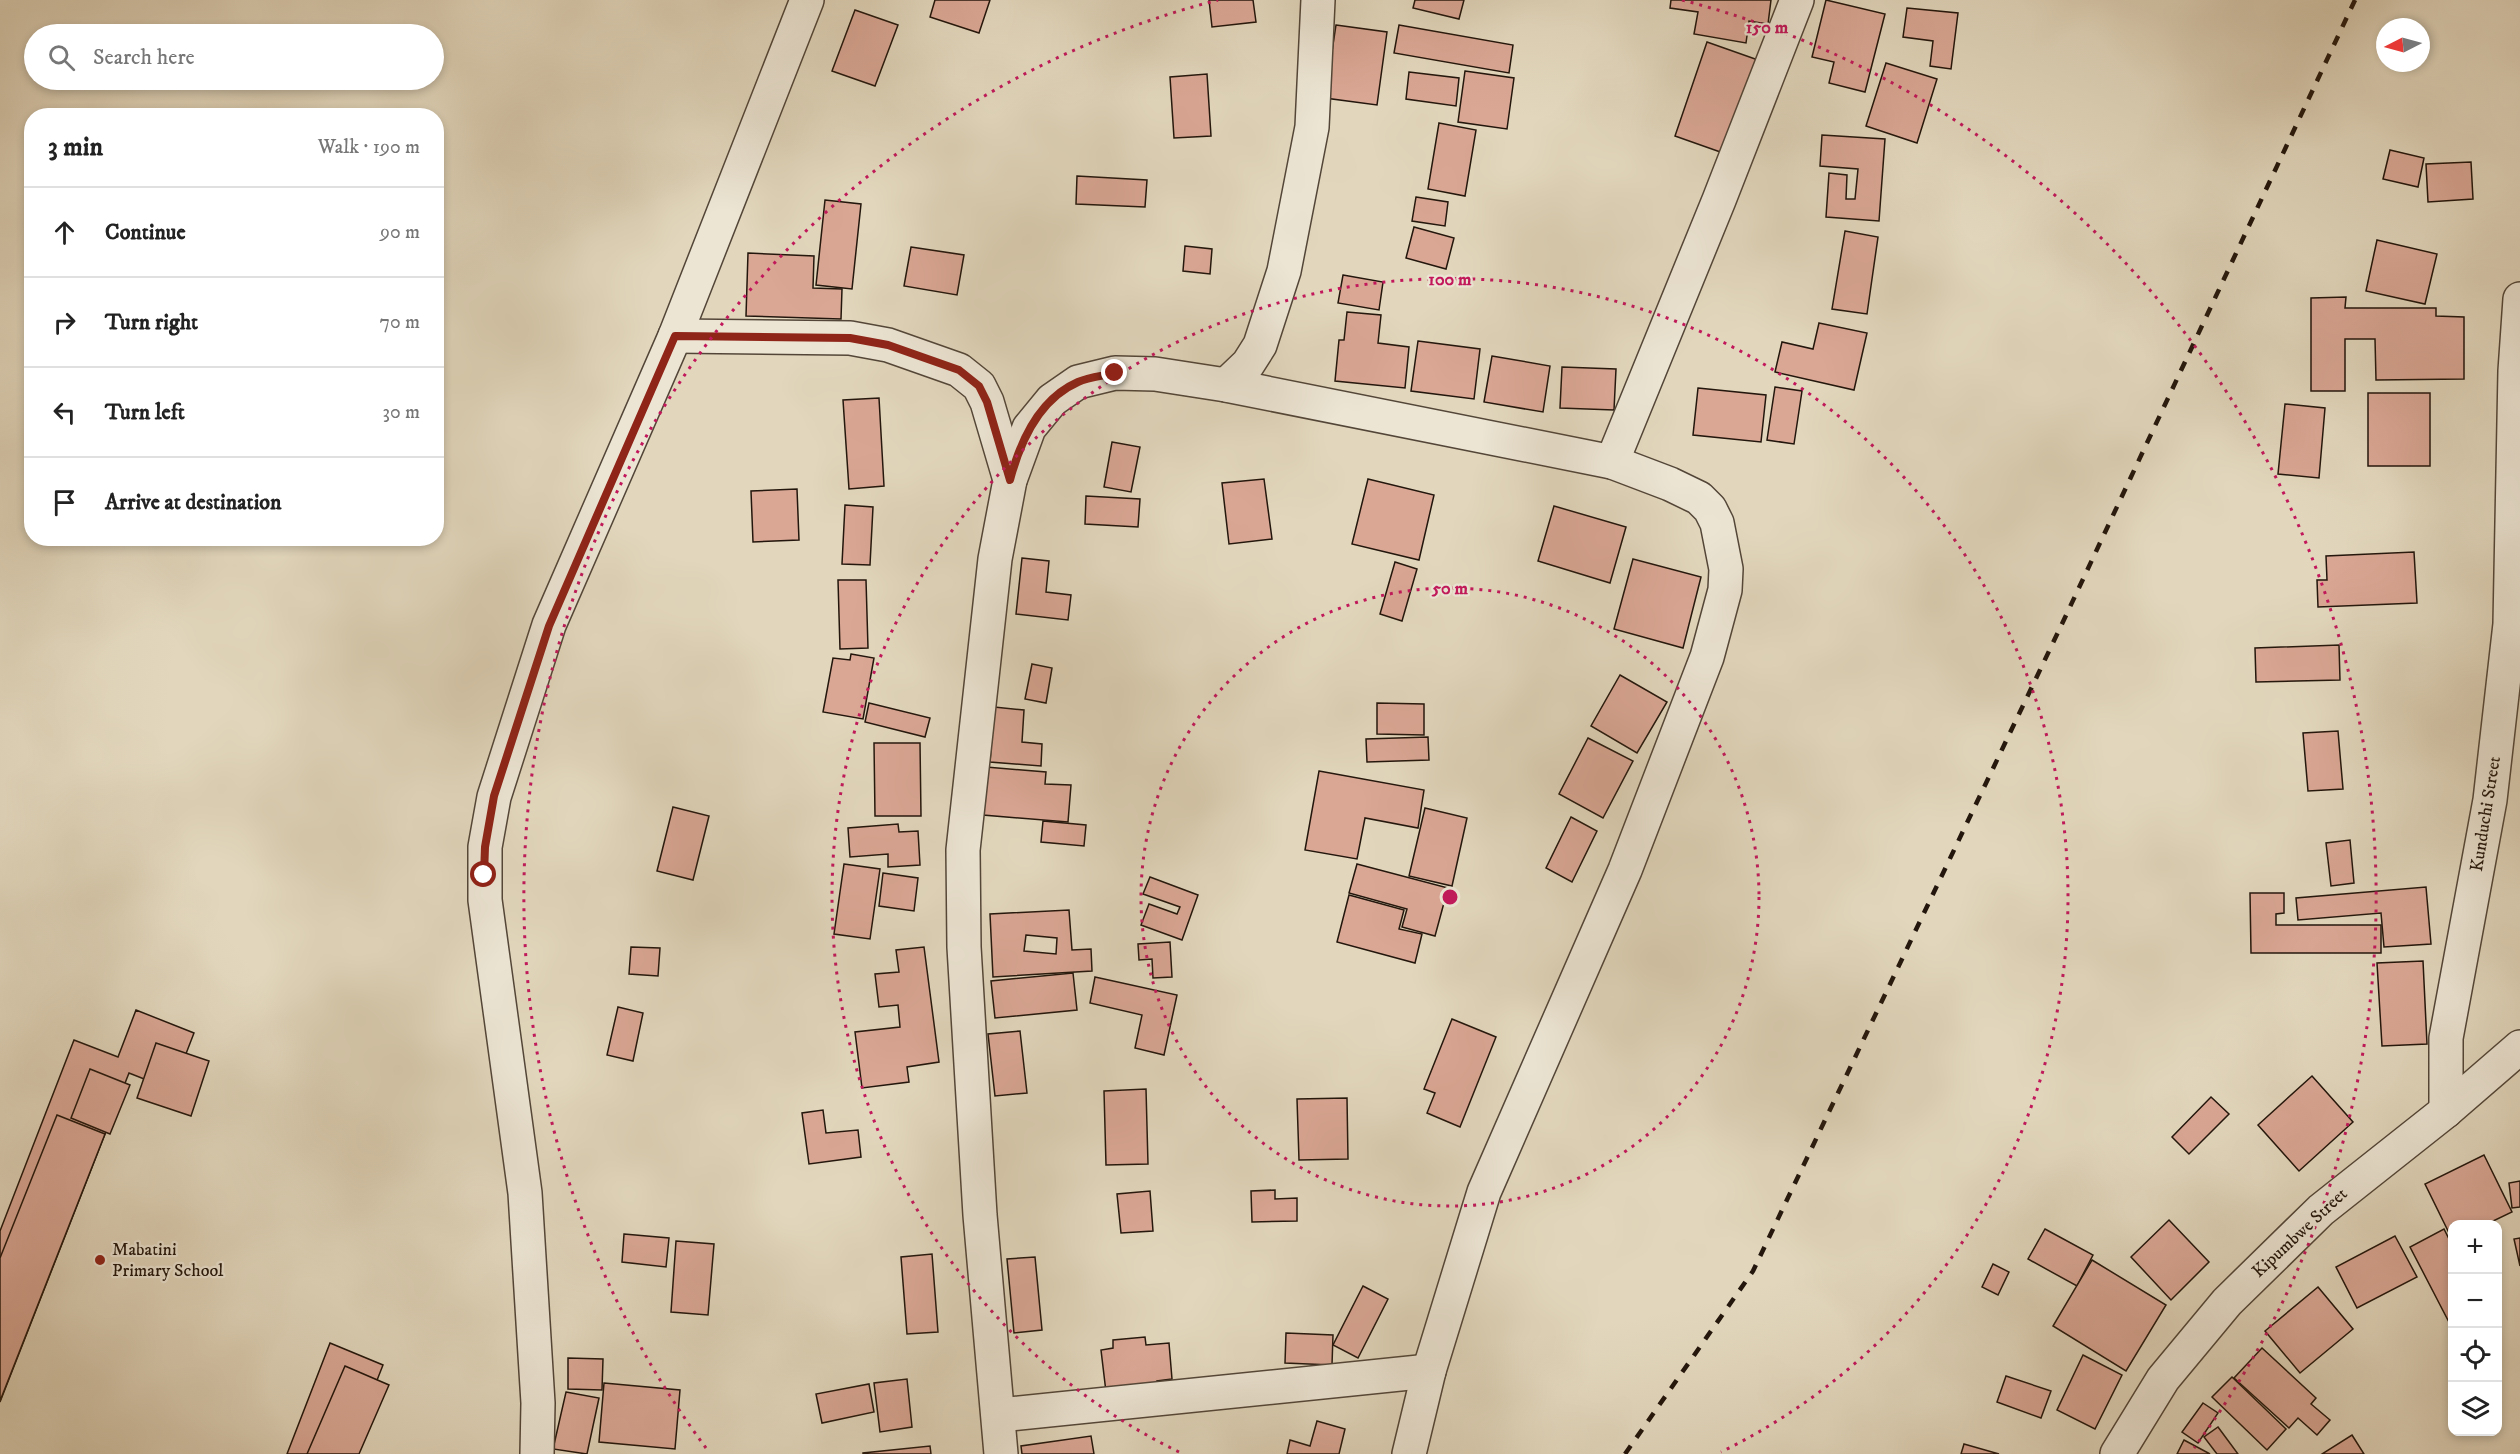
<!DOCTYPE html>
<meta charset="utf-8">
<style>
:root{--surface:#fff;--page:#f6f6f6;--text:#222;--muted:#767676;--line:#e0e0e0}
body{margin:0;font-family:"IM FELL DW Pica",serif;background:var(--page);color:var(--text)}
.controls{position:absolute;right:18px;bottom:18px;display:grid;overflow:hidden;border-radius:12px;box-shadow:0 3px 9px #0003}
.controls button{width:54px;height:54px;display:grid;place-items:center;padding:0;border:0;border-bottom:2px solid var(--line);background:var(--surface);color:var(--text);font:30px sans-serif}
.compass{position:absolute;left:2376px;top:18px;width:54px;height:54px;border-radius:50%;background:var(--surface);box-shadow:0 3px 9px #0003;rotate:264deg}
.stop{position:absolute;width:18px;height:18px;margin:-14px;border:4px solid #8f2418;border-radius:50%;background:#fff}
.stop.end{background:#8f2418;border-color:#fff;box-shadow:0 2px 6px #0008}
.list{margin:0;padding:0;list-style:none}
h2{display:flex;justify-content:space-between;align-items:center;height:78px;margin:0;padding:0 24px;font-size:26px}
h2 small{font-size:20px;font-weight:400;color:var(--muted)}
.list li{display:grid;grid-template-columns:39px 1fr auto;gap:18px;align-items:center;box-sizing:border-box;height:90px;padding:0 24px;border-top:2px solid var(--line)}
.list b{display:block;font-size:22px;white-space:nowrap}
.list em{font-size:20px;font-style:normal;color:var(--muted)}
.icon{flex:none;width:33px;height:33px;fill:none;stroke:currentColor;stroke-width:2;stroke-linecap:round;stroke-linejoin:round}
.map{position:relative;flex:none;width:2520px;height:1454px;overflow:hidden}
.search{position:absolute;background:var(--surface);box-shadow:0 3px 9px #0003;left:24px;top:24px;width:420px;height:66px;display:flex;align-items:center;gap:15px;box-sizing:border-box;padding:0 21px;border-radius:33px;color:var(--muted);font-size:22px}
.panel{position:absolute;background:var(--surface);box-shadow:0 3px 9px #0003;left:24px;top:108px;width:420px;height:438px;border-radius:24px}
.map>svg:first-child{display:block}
.building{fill:#daa795;stroke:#23160c;stroke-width:1.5;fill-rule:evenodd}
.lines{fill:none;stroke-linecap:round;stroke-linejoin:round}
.street-casing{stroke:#534638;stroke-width:36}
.street{stroke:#ece5d4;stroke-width:33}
.rail{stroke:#23160c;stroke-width:4.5;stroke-dasharray:10 10;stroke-linecap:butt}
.route{stroke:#8f2418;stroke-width:8}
.ring{fill:none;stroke:#c2185b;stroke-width:3;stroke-dasharray:3 6}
.poi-dot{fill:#8f2418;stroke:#ece5d4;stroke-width:2}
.labels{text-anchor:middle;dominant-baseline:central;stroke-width:4.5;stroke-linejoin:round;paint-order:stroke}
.street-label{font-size:18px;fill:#23160c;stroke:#ece5d4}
.poi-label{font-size:18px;fill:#23160c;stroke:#ece5d4;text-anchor:start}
.centre{fill:#c2185b;stroke:#ece5d4;stroke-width:3}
.ring-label{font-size:18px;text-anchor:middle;font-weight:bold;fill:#c2185b;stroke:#ece5d4;stroke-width:4.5;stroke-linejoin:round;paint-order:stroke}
</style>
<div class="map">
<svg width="2520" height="1454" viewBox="0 0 2520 1454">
<rect width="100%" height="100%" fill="#e2d7bd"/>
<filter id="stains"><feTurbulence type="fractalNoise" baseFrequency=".00333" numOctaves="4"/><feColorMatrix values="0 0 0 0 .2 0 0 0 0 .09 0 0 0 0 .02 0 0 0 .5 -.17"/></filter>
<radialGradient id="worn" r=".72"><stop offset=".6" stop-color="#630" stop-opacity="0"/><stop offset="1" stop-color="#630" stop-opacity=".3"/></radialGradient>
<g class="building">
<polygon points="935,0 990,0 979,33 930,17"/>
<polygon points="1209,0 1253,0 1256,22 1212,27"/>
<polygon points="1415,0 1464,0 1459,19 1413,8"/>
<polygon points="1671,0 1771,0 1768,24 1749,21 1746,43 1694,34 1698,12 1670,8"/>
<polygon points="1826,0 1885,14 1865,92 1829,83 1834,62 1812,57"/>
<polygon points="1907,8 1958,13 1951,69 1930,66 1933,41 1903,37"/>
<polygon points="855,10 898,25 875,86 832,71"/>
<polygon points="1336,25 1387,32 1377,105 1325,98"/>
<polygon points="1399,25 1513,45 1509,73 1394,53"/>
<polygon points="1707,42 1758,60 1726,154 1675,136"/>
<polygon points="1886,63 1937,79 1917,143 1866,126"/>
<polygon points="1465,71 1514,78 1507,129 1458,122"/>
<polygon points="1409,72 1459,78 1456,106 1406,99"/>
<polygon points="1207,74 1211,136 1174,138 1170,77"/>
<polygon points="1439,123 1476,130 1465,196 1428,189"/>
<polygon points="1822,135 1885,139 1879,221 1826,217 1829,173 1847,175 1846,199 1855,199 1858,169 1820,166"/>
<polygon points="2390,150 2424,158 2418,187 2383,179"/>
<polygon points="2471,162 2473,199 2428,202 2426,164"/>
<polygon points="1077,176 1147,180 1145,207 1076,204"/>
<polygon points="1416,197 1448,202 1445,226 1412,221"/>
<polygon points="825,200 861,204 852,289 816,285"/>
<polygon points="1414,227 1454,238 1446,269 1406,258"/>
<polygon points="1845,231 1878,237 1867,314 1832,309"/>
<polygon points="2377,240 2437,254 2425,304 2366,291"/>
<polygon points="1185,246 1212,249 1210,274 1183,271"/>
<polygon points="911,247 964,255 957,295 904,286"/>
<polygon points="748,253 814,256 813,288 842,289 841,319 746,316"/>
<polygon points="1343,275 1383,282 1379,310 1338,303"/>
<polygon points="2346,297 2345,308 2436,308 2436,316 2464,317 2464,379 2376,380 2375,339 2345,339 2345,391 2311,391 2311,298"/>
<polygon points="1347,312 1381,315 1378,343 1409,347 1405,388 1335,381 1339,340 1344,340"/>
<polygon points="1819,323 1867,333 1854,390 1775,372 1782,342 1813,349"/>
<polygon points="1418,341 1480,349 1474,399 1411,391"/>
<polygon points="1492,356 1550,366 1543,412 1484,402"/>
<polygon points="1562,367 1616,369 1614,410 1560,408"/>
<polygon points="1775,387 1802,391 1794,444 1767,440"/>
<polygon points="1698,388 1766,395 1761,442 1693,435"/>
<rect x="2368" y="393" width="62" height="73"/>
<polygon points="879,398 884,486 849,489 843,400"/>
<polygon points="2285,404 2325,408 2319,478 2278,474"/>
<polygon points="1112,442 1140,447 1131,492 1104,487"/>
<polygon points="1264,479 1272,539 1229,544 1222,483"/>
<polygon points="1368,479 1434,495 1419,560 1352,544"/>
<polygon points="797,489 799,540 753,542 751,491"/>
<polygon points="1086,496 1140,499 1138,527 1085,524"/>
<polygon points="845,505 873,507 870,565 842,564"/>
<polygon points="1554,506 1626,527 1610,583 1538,561"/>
<polygon points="2414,552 2417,603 2318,607 2317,580 2327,580 2326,556"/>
<polygon points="1022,558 1049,561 1046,592 1071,595 1068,620 1016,614"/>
<polygon points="1633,559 1701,577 1683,648 1614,629"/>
<polygon points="1395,562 1417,569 1402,621 1380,614"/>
<polygon points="838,580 866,580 868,648 840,649"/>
<polygon points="2339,645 2340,680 2256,682 2255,648"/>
<polygon points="851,654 874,658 863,719 823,712 833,658 850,660"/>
<polygon points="1032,664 1052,668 1046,703 1025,699"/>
<polygon points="1620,675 1667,702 1637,753 1591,726"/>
<polygon points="869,703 930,718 925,737 865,722"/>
<polygon points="1377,703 1424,704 1424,735 1377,734"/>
<polygon points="994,707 1024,710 1022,742 1042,744 1041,766 990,762"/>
<polygon points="2338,731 2343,789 2308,791 2303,733"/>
<polygon points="1428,737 1429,760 1367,762 1366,739"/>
<polygon points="1588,738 1633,761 1603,818 1559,794"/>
<polygon points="874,743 920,743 921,816 875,816"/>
<polygon points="986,767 1046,772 1045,784 1071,785 1068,822 983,815"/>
<polygon points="1319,771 1424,790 1418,828 1365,818 1357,859 1305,850"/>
<polygon points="673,807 709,816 693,880 657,871"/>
<polygon points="1425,808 1467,818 1452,886 1409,876"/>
<polygon points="1571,817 1597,831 1572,882 1546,868"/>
<polygon points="1043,821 1086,825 1084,846 1041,842"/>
<polygon points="898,824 899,832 918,831 920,865 888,867 888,854 850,857 848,828"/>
<polygon points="2350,840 2354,883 2331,886 2326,843"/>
<polygon points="844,864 880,869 870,939 834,934"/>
<polygon points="1357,864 1448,888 1435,936 1402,927 1407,909 1349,893"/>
<polygon points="883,873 918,878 914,911 879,906"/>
<polygon points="1150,877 1198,895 1182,940 1141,925 1149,904 1177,914 1180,907 1143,894"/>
<polygon points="2426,887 2431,944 2384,947 2381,913 2298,920 2296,898"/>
<polygon points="2250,893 2284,893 2284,913 2276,914 2276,925 2381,925 2381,953 2251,953"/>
<polygon points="1349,895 1404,910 1399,929 1422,934 1415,963 1337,942"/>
<path d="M1069,910L1072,950L1091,949L1092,971L993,977L990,914ZM1026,935L1057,938L1056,954L1024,951Z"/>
<polygon points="1170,942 1172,977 1153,978 1152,959 1139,960 1138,944"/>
<polygon points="631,947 660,948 658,976 629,974"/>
<polygon points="924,947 939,1062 907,1067 909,1082 862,1088 855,1032 900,1027 898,1005 879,1007 875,974 899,972 896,950"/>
<polygon points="2423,961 2427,1044 2382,1046 2377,963"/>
<polygon points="1073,973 1077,1010 995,1018 991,981"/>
<polygon points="1095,977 1177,995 1164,1055 1135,1048 1142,1015 1090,1003"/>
<polygon points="618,1007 643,1013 633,1061 607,1055"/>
<polygon points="136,1010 194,1033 172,1090 129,1073 0,1402 0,1231 74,1040 118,1057"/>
<polygon points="1452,1019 1496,1037 1460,1127 1427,1113 1435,1093 1424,1089"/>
<polygon points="1020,1031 1027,1093 995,1096 988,1034"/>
<polygon points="156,1043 209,1061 191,1116 137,1098"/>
<polygon points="90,1069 130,1085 110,1134 71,1118"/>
<polygon points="2312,1076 2353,1122 2299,1171 2258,1125"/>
<polygon points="1146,1089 1148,1164 1106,1165 1104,1091"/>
<polygon points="2211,1097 2229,1114 2189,1154 2172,1137"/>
<polygon points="1347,1098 1348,1159 1299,1160 1297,1099"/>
<polygon points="823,1110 826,1133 858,1130 861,1157 809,1164 802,1113"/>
<polygon points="57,1115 105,1134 0,1401 0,1258"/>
<polygon points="2484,1155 2512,1212 2487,1224 2452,1224 2452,1239 2425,1184"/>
<polygon points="2520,1181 2520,1207 2512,1208 2509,1183"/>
<polygon points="1275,1190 1275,1199 1297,1198 1297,1221 1252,1222 1251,1191"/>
<polygon points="1150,1191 1153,1231 1121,1233 1117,1194"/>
<polygon points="2169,1220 2209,1262 2171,1300 2131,1257"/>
<polygon points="2045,1229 2093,1255 2077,1286 2028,1259"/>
<polygon points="2444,1229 2452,1245 2452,1328 2410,1247"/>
<polygon points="624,1234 669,1238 666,1267 622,1262"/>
<polygon points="2395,1236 2417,1277 2357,1308 2336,1267"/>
<polygon points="2520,1238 2520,1266 2514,1239"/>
<polygon points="676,1241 714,1244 708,1315 671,1312"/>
<polygon points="932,1254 938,1332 907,1334 901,1257"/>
<polygon points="1035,1257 1042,1330 1014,1333 1007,1259"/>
<polygon points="2092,1260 2166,1305 2126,1371 2053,1326"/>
<polygon points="1993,1264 2009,1272 1998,1295 1982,1287"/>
<polygon points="1363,1286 1388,1299 1358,1358 1333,1345"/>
<polygon points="2318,1287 2353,1329 2300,1373 2265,1331"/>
<polygon points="1286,1333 1333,1335 1332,1365 1285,1363"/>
<polygon points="1145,1337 1146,1345 1169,1343 1172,1379 1157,1381 1157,1387 1106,1392 1101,1350 1113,1348 1113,1340"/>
<polygon points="330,1343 383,1365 348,1454 287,1454"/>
<polygon points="2262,1348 2316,1398 2311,1404 2330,1420 2317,1435 2298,1418 2289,1428 2234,1378"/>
<polygon points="2083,1355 2122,1375 2095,1429 2057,1410"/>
<polygon points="568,1358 603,1359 602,1390 568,1389"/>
<polygon points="345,1366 389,1385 359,1454 307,1454"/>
<polygon points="2006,1376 2051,1391 2041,1418 1997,1402"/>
<polygon points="2232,1377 2286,1429 2267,1450 2212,1397"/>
<polygon points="907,1379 912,1427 880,1432 874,1383"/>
<polygon points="604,1383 680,1390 675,1449 599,1442"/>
<polygon points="869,1384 874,1412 822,1423 816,1394"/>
<polygon points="566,1392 599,1398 587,1454 553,1449"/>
<polygon points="2203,1403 2218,1413 2198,1443 2182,1432"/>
<polygon points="1317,1421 1345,1429 1339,1454 1287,1454 1290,1440 1310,1446"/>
<polygon points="2218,1427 2238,1454 2217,1454 2204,1437"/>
<polygon points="2352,1435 2364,1454 2322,1454"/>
<polygon points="1091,1436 1094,1454 1022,1454 1021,1446"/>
<polygon points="2184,1440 2210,1454 2177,1454"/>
<polygon points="1964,1444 1999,1454 1961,1454"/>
<polygon points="930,1446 931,1454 863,1454 863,1453"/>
</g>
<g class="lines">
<g class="street-casing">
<g id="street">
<polyline points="675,336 850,338 888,345 959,370 979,386 987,402 1010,480"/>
<polyline points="1226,385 1248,364 1260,345 1284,271 1312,127 1318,0"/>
<polyline points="1612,462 1719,200 1797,0"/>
<polyline points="2446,1111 2446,1038 2490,800 2510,624 2515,371 2520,299"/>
<polyline points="1000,1415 1429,1371"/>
<polyline points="537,1454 538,1403 525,1193 485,900 485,847 494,797 549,625 675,336 807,0"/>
<polyline points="1001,1454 980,1215 964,947 963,850 995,559 1010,480 1029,428 1052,400 1078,382 1115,373 1155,374 1226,385 1612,462 1670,484 1699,498 1710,509 1717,523 1726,569 1725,590 1707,657 1625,870 1484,1192 1429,1371 1409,1454"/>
<polyline points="2117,1454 2163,1379 2227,1302 2321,1210 2446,1111 2520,1047"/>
</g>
</g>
<use href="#street" class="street"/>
<polyline class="rail" points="1625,1454 1753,1271 2061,626 2355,0"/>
</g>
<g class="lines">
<path class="route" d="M484,875L485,847L494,796L549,626L675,336L850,338L888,345L959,370L979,386L987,402L1010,480C1020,442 1039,399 1078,382C1089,377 1103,376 1115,373"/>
</g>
<g class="ring">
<circle cx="1450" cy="897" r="309"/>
<path d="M1179 1452A618 618 0 1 1 1721 1452"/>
<path d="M706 1448A926 926 0 0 1 1218 0M1682 0A926 926 0 0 1 2194 1448"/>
</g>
<circle class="poi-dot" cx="100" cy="1260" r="6"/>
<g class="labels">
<g class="street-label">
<text transform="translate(2486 814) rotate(-81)">Kunduchi Street</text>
<text transform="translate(2300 1233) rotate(-43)">Kipumbwe Street</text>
</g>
<g class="poi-label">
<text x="112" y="1250">Mabatini<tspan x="112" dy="21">Primary School</tspan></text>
</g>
</g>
<circle cx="1450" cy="897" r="9" class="centre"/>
<g class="ring-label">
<text x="1767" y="33">150 m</text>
<text x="1450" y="285">100 m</text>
<text x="1450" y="594">50 m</text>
</g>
<rect width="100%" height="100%" filter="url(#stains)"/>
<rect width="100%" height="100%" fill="url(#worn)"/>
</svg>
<div class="controls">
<button>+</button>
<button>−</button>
<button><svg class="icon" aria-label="locate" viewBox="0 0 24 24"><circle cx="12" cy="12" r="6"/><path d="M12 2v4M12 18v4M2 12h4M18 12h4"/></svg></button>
<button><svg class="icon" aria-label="layers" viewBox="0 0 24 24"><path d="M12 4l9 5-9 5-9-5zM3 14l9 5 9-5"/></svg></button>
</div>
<svg class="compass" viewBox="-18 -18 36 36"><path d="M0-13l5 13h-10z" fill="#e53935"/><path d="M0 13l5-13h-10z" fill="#767676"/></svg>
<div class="stop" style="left:484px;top:875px"></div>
<div class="stop end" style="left:1115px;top:373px"></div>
<div class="search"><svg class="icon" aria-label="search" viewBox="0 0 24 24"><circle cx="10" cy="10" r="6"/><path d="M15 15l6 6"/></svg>Search here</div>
<section class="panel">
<h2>3 min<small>Walk · 190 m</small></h2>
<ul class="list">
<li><svg class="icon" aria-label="ahead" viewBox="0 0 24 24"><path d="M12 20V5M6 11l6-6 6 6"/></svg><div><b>Continue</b></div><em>90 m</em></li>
<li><svg class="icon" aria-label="right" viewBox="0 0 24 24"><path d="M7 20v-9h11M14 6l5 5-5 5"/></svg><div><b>Turn right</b></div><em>70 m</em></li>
<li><svg class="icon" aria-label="left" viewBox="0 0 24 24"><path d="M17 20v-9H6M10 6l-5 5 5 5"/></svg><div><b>Turn left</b></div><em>30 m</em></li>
<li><svg class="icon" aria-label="arrive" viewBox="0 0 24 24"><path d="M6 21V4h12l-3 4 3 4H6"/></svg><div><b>Arrive at destination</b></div></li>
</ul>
</section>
</div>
